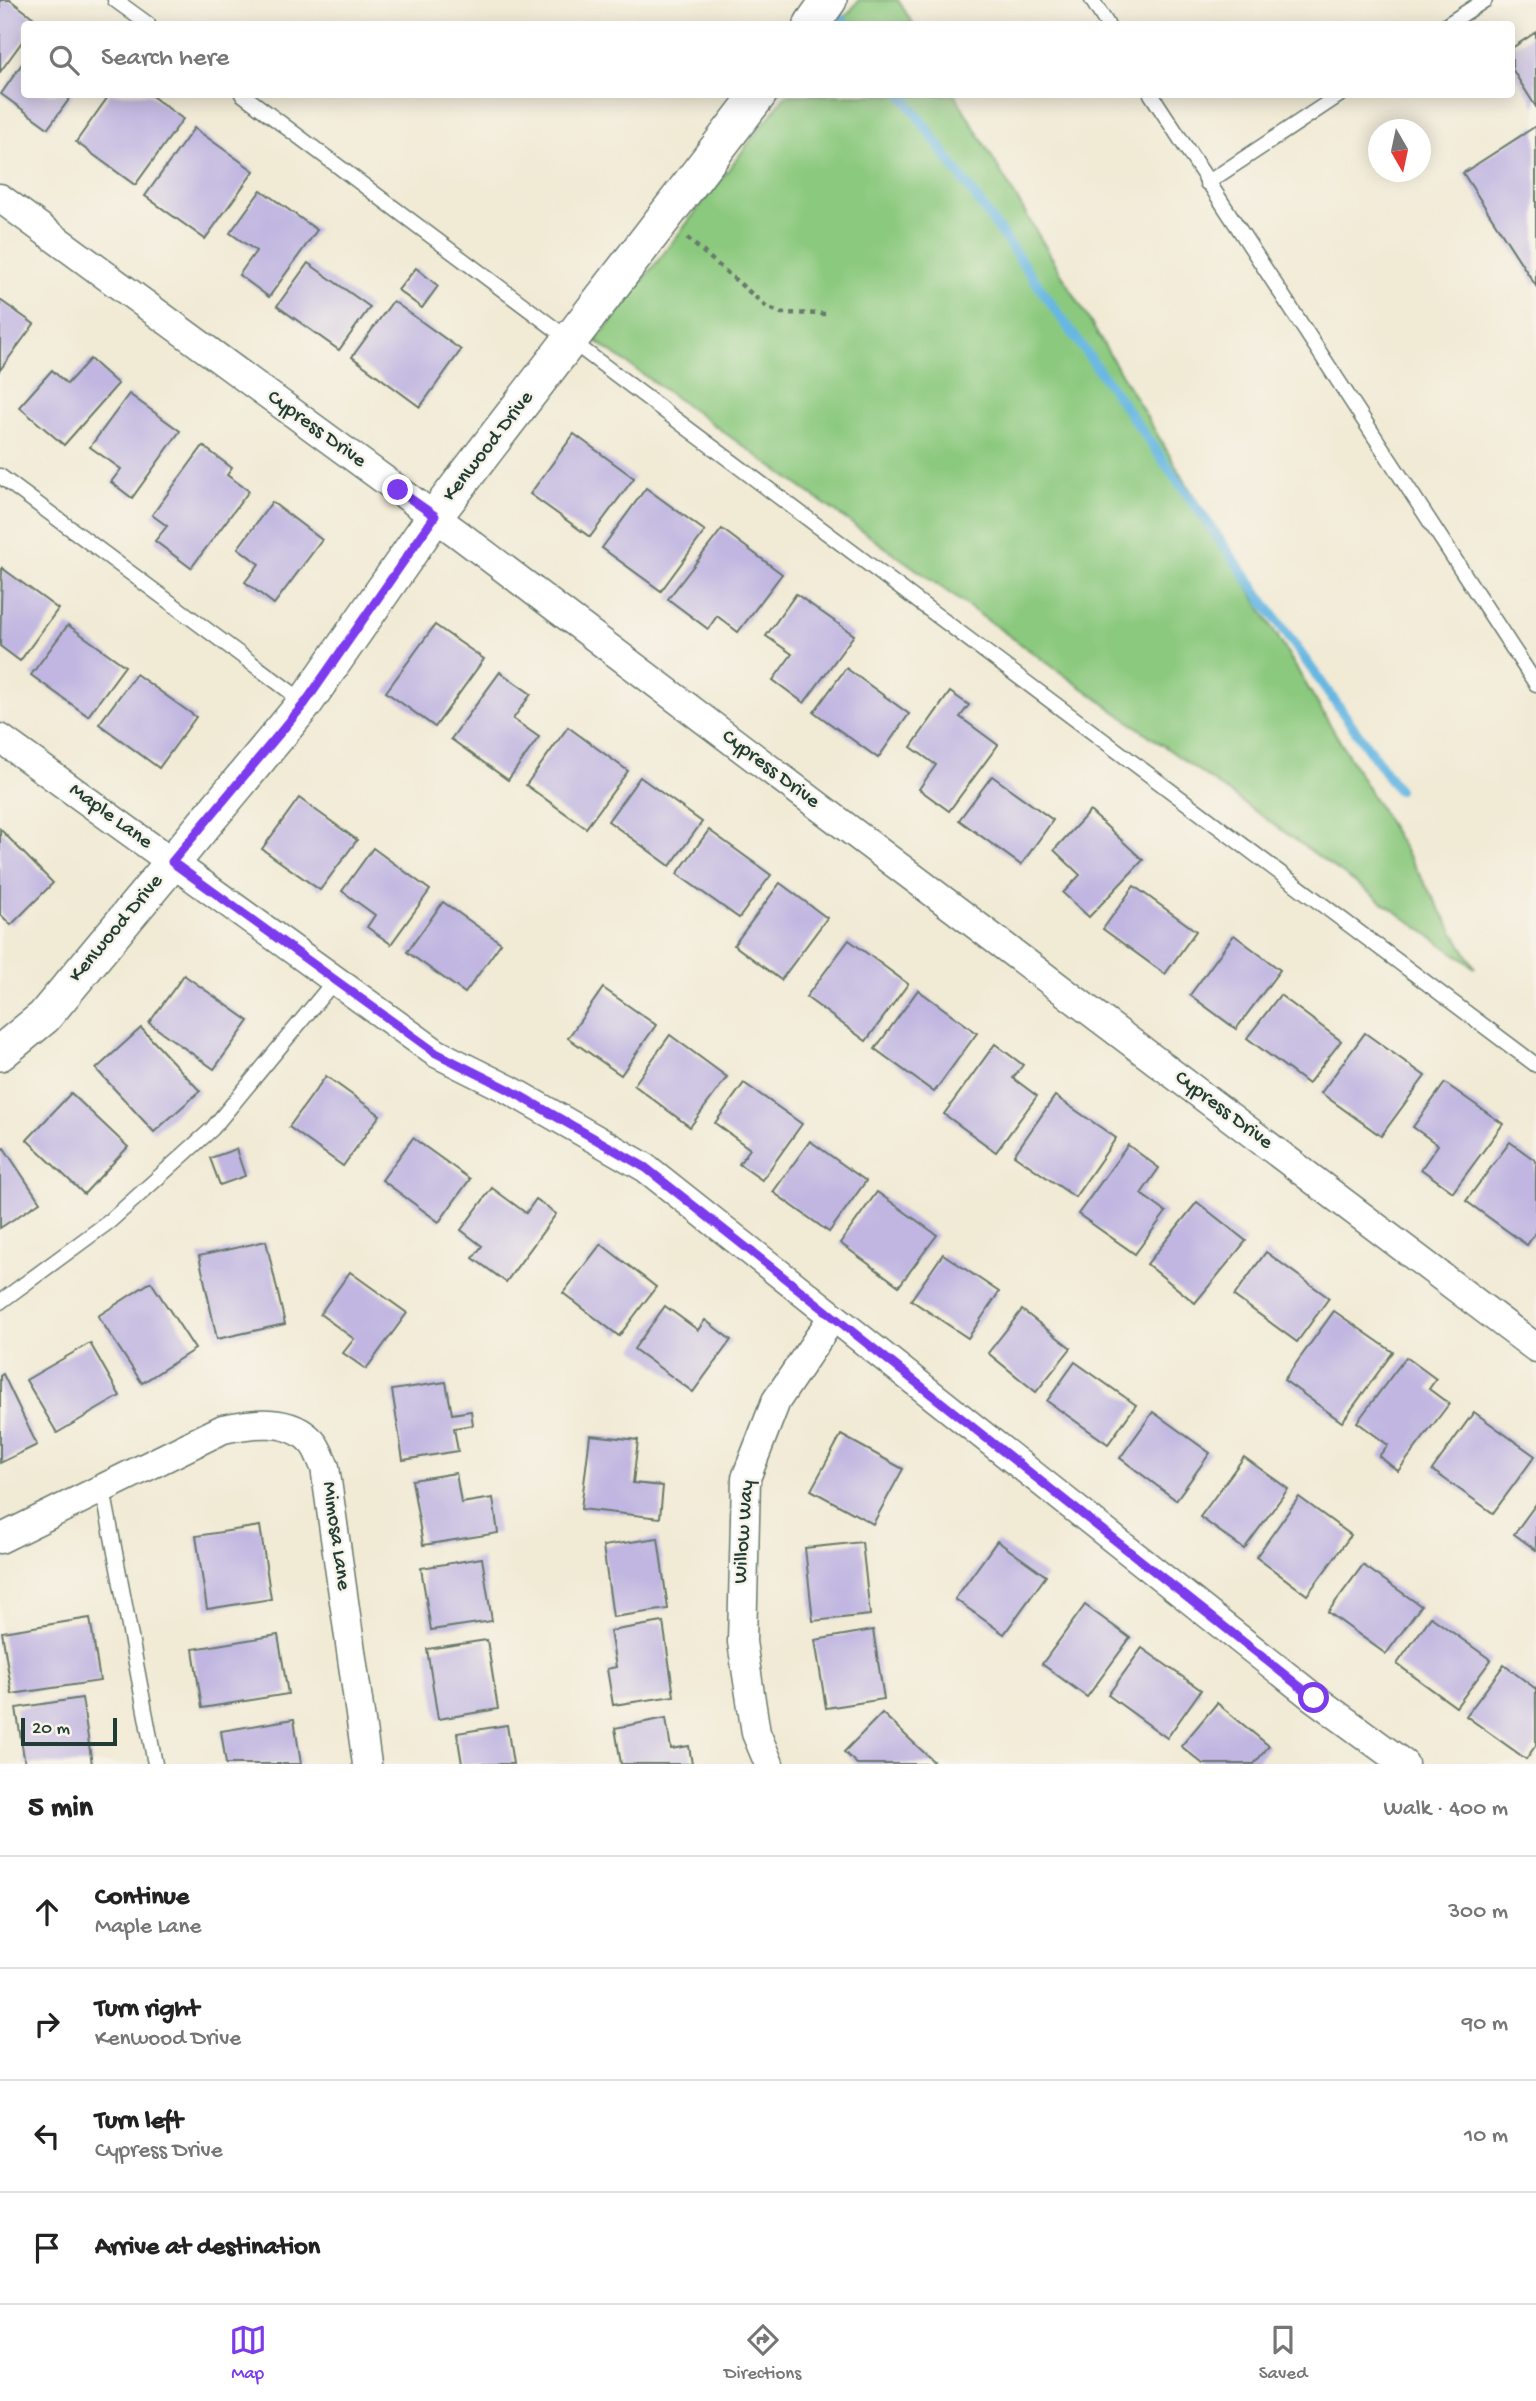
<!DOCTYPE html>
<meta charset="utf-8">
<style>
:root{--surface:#fff;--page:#f2f2f2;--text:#222;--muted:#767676;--line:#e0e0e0;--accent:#7c3aed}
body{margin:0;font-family:"Gochi Hand",sans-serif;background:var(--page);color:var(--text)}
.compass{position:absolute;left:1368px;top:119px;width:63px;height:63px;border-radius:50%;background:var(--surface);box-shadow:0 4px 18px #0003;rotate:171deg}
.scale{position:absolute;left:21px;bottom:18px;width:96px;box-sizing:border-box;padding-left:7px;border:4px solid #1f3d34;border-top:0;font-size:19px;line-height:24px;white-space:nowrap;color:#1f3d34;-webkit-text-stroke:5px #f7f3e8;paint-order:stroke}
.stop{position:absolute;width:21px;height:21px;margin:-16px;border:5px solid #7c3aed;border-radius:50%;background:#fff}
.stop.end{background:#7c3aed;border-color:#fff;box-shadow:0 2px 7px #0008}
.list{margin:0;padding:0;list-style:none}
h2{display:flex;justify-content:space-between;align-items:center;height:91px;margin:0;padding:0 28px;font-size:30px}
h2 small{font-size:23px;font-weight:400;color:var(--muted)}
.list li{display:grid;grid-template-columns:46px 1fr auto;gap:21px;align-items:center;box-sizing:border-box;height:112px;padding:0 28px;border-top:2px solid var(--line)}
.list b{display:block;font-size:26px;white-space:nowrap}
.list p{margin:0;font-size:23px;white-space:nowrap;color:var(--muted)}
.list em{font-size:23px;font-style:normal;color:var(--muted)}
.icon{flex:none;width:38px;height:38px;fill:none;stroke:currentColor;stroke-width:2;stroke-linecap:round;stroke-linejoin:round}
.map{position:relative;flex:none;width:1536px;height:1764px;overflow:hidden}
.search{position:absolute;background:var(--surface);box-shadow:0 4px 18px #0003;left:21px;right:21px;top:21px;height:77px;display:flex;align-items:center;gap:18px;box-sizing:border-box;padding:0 24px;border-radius:7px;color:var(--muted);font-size:26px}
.sheet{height:539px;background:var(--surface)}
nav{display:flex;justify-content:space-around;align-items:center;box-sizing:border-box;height:98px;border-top:2px solid var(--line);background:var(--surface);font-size:19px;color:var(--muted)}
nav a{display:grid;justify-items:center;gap:4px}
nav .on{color:var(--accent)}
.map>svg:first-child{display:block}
.green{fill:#8bc97e;stroke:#558359;stroke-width:2}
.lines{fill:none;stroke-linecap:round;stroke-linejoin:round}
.stream{stroke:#67b7e2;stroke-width:10}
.building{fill:#c0b6e1}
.service-casing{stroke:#687a6c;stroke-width:17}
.minor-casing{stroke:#687a6c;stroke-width:31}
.tertiary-casing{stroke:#687a6c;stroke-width:38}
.path{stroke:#687a6c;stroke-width:4.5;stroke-dasharray:5 5;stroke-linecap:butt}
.service{stroke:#fff;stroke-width:14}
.minor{stroke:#fff;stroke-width:28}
.tertiary{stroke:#fff;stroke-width:35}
.route{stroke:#7c3aed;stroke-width:9}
.labels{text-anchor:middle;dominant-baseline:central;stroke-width:5;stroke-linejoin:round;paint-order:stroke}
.street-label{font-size:21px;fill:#1f3d34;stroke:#f7f3e8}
</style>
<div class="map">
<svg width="1536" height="1764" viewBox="0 0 1536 1764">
<rect width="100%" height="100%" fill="#f7f3e8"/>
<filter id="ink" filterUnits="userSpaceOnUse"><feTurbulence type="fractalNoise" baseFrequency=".0143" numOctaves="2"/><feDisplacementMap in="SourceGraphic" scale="14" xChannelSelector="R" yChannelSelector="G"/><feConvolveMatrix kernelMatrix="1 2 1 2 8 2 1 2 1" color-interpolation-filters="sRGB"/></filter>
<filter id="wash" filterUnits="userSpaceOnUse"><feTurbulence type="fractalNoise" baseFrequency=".00686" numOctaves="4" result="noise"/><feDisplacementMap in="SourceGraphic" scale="28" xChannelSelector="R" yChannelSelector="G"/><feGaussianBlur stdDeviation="1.57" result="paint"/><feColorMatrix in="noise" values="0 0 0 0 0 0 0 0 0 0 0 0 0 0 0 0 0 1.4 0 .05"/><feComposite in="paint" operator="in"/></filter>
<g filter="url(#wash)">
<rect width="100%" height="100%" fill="#f1ead5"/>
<g class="green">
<polygon points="859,0 898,0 913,24 840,24"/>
<polygon points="786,95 955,95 1475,968 596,341"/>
</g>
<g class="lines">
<g class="stream">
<polyline points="830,8 846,24"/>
<polyline points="902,94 1398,790"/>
</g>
</g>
<g id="blocks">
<g class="building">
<polygon points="0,0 10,0 38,21 35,24 24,24 24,39 0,72"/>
<polygon points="1536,32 1536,107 1512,69 1512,48"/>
<polygon points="24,61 24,94 73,94 48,128 1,94"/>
<polygon points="110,94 149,94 183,119 135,185 76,142"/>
<polygon points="1536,126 1536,286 1463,173"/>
<polygon points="194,128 254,171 205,239 145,196"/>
<polygon points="261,190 317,230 269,297 239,275 256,251 230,233"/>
<polygon points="308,263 370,307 339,350 277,306"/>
<polygon points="416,268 438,286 422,308 398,290"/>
<polygon points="0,300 34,324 0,370"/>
<polygon points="393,301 461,350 420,407 352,357"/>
<polygon points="90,359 118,384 64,445 19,407 52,370 67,384"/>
<polygon points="129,394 180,431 132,498 111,482 121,469 90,447"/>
<polygon points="574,434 634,478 590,537 530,494"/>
<polygon points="203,446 232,468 227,475 249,491 191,568 155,541 167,526 152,515"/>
<polygon points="646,488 705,531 661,591 602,548"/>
<polygon points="272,502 322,540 274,604 245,582 259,564 238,548"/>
<polygon points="722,529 782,574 738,632 717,616 708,629 668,599"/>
<polygon points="2,568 58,609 20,661 0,646"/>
<polygon points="796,594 854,635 804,703 773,680 792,654 766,636"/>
<polygon points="68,625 125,666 88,716 31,675"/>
<polygon points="435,625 484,659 435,727 386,692"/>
<polygon points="846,668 909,714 878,758 814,712"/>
<polygon points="500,672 531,694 513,719 539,737 508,780 451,739"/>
<polygon points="136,674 196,717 159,768 99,724"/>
<polygon points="950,692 969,705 960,717 998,745 949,811 919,789 936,765 911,747"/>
<polygon points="568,727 628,771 586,828 526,785"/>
<polygon points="992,776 1053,820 1021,865 959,820"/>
<polygon points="640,777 702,822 670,866 608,821"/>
<polygon points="299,798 357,840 320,890 262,849"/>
<polygon points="1090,811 1143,860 1089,917 1063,893 1080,875 1054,850"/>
<polygon points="0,829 53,883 11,925 0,914"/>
<polygon points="709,830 771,875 739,918 677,874"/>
<polygon points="373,848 430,890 391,944 367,927 375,915 342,891"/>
<polygon points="780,883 827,918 781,980 734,945"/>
<polygon points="1134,886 1196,931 1165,974 1103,929"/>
<polygon points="443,902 501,943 465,993 407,952"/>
<polygon points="1234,935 1280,970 1236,1029 1190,995"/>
<polygon points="849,940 908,984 866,1041 806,997"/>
<polygon points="184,975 249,1021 214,1069 149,1023"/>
<polygon points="603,988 656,1025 621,1075 568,1038"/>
<polygon points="918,990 977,1033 934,1092 875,1049"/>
<polygon points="1280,995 1341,1041 1308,1084 1247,1038"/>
<polygon points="141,1028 200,1091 154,1132 96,1069"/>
<polygon points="1365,1033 1425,1076 1381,1136 1321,1093"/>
<polygon points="670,1035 727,1077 690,1127 634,1085"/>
<polygon points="995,1044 1023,1065 1013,1078 1037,1096 996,1152 944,1114"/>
<polygon points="326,1076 380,1115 343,1166 289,1127"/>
<polygon points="744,1083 802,1124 762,1180 739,1164 750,1149 715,1123"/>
<polygon points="1445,1083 1503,1124 1453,1192 1421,1169 1438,1145 1413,1127"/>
<polygon points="71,1093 128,1147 84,1194 27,1140"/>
<polygon points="1055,1096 1116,1138 1075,1197 1014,1155"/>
<polygon points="413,1138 470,1179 439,1222 382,1180"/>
<polygon points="810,1141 866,1181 829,1232 773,1192"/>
<polygon points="1510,1142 1536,1161 1536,1232 1527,1245 1466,1201"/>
<polygon points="1128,1145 1159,1168 1141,1194 1166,1212 1135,1254 1078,1214"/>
<polygon points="4,1148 40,1202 0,1228 0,1151"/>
<polygon points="236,1149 245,1176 220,1185 210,1158"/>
<polygon points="492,1188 526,1213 536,1199 556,1214 506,1282 473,1258 482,1246 461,1230"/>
<polygon points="877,1192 937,1235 899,1286 840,1243"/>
<polygon points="1197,1202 1246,1241 1195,1303 1147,1264"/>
<polygon points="266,1241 285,1324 217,1339 199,1256"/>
<polygon points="601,1244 656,1287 619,1336 563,1293"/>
<polygon points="1266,1252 1329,1298 1297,1342 1234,1296"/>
<polygon points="943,1254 999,1292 968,1338 911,1300"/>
<polygon points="350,1272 407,1313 366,1369 343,1353 354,1339 320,1314"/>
<polygon points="151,1282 195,1349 142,1383 98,1316"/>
<polygon points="665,1306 698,1330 705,1320 731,1340 693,1392 634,1349"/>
<polygon points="1022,1310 1071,1348 1036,1392 988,1353"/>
<polygon points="1334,1311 1393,1352 1342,1422 1284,1380"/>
<polygon points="90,1343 120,1396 57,1433 26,1380"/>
<polygon points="1406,1357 1436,1379 1429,1389 1449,1404 1398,1471 1379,1456 1388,1445 1357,1422"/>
<polygon points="1075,1362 1136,1405 1108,1444 1047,1401"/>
<polygon points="3,1374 37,1445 0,1463 0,1376"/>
<polygon points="446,1382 452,1414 471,1411 473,1425 454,1428 458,1451 403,1460 392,1390"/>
<polygon points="1153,1412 1210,1453 1176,1500 1120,1458"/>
<polygon points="1474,1412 1535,1456 1493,1513 1432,1470"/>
<polygon points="590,1435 638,1440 633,1483 663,1486 660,1518 581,1509"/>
<polygon points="841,1435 903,1469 873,1524 811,1490"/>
<polygon points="1244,1457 1288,1489 1244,1549 1200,1517"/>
<polygon points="456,1473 461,1503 493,1498 498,1533 423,1545 412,1480"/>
<polygon points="1299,1497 1351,1535 1307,1595 1256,1557"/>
<polygon points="1536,1504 1536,1550 1514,1534"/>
<polygon points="260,1526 271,1599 207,1609 196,1536"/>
<polygon points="658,1538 668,1609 613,1617 603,1546"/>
<polygon points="997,1541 1046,1576 1004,1634 955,1599"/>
<polygon points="862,1542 870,1615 813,1621 805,1548"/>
<polygon points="482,1558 492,1621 431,1630 421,1568"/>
<polygon points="1363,1565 1421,1606 1386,1654 1328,1612"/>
<polygon points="1085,1605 1130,1638 1087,1697 1042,1664"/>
<polygon points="1431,1617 1491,1660 1456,1707 1397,1664"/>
<polygon points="90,1618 100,1681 12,1694 2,1632"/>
<polygon points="663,1622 674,1696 613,1705 607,1669 616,1667 610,1631"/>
<polygon points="873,1630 884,1699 826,1708 815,1640"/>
<polygon points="278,1635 288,1694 202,1708 193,1649"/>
<polygon points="487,1640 498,1709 438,1719 427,1649"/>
<polygon points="1142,1648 1201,1690 1167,1738 1108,1695"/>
<polygon points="1504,1665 1536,1689 1536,1745 1526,1759 1466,1716"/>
<polygon points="82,1698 92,1764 25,1764 16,1708"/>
<polygon points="1217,1703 1269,1746 1254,1764 1203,1764 1181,1746"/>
<polygon points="882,1713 933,1761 930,1764 857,1764 844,1752"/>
<polygon points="666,1718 671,1749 689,1746 692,1764 621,1764 615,1728"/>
<polygon points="294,1719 301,1764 226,1764 221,1731"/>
<polygon points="507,1725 513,1764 462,1764 457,1733"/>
</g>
</g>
</g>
<g filter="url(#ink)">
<use href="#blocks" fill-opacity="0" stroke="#687a6c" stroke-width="2"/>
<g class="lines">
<g class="service-casing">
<g id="service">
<polyline points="115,0 148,24"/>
<polyline points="1092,0 1107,24"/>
<polyline points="1448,24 1485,0"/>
<polyline points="242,94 1536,1065"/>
<polyline points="1151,94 1536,684"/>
<polyline points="1207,183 1341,94"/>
<polyline points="0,476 304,702"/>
<polyline points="0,1302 110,1221 212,1129 335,980"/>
<polyline points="103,1489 155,1764"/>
</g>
</g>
<g class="minor-casing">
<g id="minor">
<polyline points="0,198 461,536 1536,1348"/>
<polyline points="0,738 436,1053 508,1089 646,1168 1314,1698 1404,1764"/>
<path d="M0,1539L223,1429C251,1423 290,1417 312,1442C318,1448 321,1459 325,1467L367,1764"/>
<polyline points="769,1764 756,1733 742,1642 746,1478 776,1401 832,1318"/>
</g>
</g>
<g class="tertiary-casing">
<g id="tertiary">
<polyline points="812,24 829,0"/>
<polyline points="0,1053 44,1017 305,703 435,516 759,94"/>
</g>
</g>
<polyline class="path" points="687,238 767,307 781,313 828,314"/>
<use href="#service" class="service"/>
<use href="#minor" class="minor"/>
<use href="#tertiary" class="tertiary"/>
</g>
</g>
<g class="lines" filter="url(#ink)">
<polyline class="route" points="398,490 435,516 305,703 172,862 436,1053 508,1089 646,1168 1314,1698"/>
</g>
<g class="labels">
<g class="street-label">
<text transform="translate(316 430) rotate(36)">Cypress Drive</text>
<text transform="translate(489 447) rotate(-52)">Kenwood Drive</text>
<text transform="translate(770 770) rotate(37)">Cypress Drive</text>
<text transform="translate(110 817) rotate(36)">Maple Lane</text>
<text transform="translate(117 929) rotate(-50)">Kenwood Drive</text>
<text transform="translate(1223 1111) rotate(37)">Cypress Drive</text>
<text transform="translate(745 1532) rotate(-86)">Willow Way</text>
<text transform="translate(335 1536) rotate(82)">Mimosa Lane</text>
</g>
</g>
</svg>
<svg class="compass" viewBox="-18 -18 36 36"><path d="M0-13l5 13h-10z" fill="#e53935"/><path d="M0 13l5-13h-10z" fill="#767676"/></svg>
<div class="scale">20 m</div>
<div class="stop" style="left:1314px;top:1698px"></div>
<div class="stop end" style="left:398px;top:490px"></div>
<div class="search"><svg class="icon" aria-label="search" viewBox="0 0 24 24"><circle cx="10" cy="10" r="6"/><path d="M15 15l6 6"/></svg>Search here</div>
</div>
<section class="sheet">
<h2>5 min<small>Walk · 400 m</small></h2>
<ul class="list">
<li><svg class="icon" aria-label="ahead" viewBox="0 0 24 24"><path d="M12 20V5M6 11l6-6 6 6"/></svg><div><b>Continue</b><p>Maple Lane</p></div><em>300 m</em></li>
<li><svg class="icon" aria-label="right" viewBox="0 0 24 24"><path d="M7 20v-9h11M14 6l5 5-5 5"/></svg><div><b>Turn right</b><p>Kenwood Drive</p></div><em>90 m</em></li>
<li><svg class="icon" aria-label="left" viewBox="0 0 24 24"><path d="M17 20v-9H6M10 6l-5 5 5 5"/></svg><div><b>Turn left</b><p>Cypress Drive</p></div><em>10 m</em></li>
<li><svg class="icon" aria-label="arrive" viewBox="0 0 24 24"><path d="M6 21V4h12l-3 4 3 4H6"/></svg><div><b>Arrive at destination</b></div></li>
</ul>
</section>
<nav>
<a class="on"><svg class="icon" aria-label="map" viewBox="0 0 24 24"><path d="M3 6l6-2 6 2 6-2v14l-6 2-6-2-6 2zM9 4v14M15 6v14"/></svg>Map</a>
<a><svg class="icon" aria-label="directions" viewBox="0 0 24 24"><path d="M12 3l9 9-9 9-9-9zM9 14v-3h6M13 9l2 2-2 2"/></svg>Directions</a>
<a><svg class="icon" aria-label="saved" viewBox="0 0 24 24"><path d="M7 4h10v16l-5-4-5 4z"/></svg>Saved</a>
</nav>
